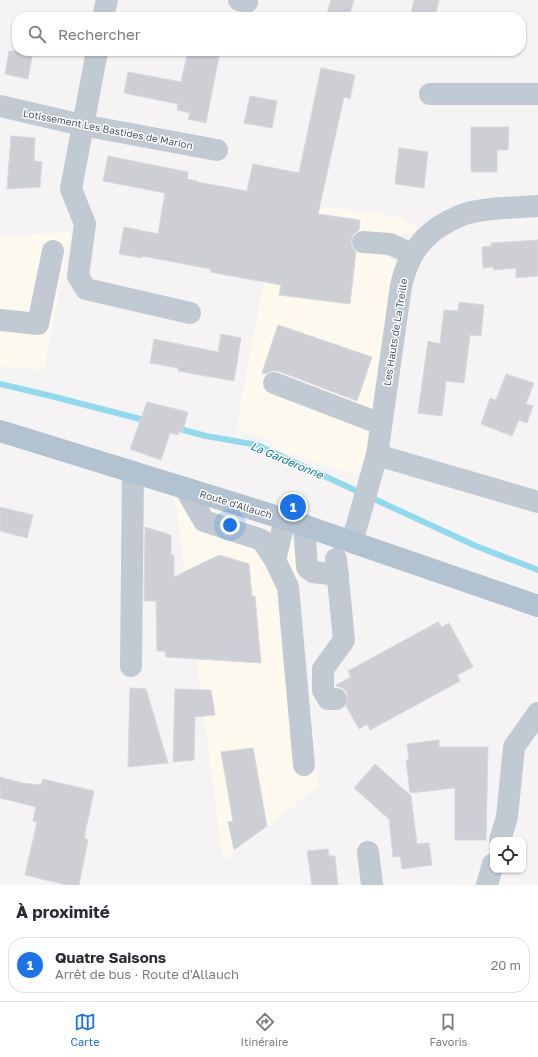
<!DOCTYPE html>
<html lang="fr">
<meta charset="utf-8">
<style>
:root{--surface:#fff;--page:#f2f2f3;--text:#2b2b33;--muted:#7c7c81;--line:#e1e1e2;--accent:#1a73e8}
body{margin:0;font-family:"Golos Text",sans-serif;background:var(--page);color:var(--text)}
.controls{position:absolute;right:12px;bottom:12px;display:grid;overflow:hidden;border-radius:8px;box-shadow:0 1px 3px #0004}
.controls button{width:36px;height:36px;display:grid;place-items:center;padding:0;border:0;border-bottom:1px solid var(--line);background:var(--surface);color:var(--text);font:20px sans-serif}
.you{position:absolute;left:230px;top:525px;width:14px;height:14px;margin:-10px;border:3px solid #fff;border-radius:50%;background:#1a73e8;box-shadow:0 0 0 6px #1a73e833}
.badge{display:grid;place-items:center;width:26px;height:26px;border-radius:50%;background:var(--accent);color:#fff;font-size:13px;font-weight:700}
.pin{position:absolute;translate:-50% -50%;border:2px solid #fff;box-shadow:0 1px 4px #0006}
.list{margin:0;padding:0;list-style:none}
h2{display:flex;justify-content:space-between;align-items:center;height:52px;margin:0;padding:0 16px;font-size:17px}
h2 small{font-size:13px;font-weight:400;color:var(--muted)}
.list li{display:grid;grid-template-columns:26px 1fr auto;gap:12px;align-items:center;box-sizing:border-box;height:56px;margin:0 8px 8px;padding:0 8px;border:1px solid var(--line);border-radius:16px}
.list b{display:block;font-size:15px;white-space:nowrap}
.list p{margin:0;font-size:13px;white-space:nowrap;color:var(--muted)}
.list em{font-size:13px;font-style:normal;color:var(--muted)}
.icon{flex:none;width:22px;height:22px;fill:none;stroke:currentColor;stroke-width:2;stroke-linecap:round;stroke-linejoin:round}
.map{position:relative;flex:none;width:538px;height:885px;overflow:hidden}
.search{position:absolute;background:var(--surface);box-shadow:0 1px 3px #0004;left:12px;right:12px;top:12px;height:44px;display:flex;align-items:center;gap:10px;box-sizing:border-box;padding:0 14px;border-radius:16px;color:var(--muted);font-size:15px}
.sheet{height:116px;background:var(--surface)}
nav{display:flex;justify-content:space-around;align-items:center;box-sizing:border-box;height:56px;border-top:1px solid var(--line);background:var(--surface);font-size:11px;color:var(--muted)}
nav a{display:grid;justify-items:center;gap:2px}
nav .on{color:var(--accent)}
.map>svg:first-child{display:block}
.commercial{fill:#fdf9ef}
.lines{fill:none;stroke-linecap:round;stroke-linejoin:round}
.stream{stroke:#90daee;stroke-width:6}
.building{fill:#cdcfd5;stroke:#d7d9de}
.minor{stroke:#c1cad2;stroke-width:22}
.major{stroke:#b3c2d1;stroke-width:22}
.labels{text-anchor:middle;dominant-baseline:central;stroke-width:3;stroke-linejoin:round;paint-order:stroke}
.street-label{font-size:10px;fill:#4a5661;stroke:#fff}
.water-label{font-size:11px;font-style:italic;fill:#0c7c9b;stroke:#fff}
</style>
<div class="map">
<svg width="538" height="885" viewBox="0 0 538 885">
<rect width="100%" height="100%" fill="#f5f3f3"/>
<g class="commercial">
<polygon points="279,201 402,217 420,231 391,237 388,256 396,263 390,285 368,447 357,476 273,448 272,442 236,428"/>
<polygon points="71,232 44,370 0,366 0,236"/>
<polygon points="175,497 294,538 318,787 223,861"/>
</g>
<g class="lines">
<g class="stream">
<polyline points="0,384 51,396 148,421"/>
<polyline points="176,428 206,436 257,445 476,546 538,570"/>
</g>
</g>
<g class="building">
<polygon points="331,0 354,0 349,17 326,17"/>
<polygon points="414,0 439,0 435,17 410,17"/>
<polygon points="9,51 33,51 28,79 5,74"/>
<polygon points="188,51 220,51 206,123 188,119 190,113 177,110 178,104 124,93 128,72 181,82"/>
<polygon points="321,68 355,75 350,99 344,97 318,214 360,220 359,230 353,235 351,241 352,247 356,252 350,304 279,295 281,285 210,272 211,269 142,256 142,258 119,254 124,227 158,234 165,193 103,181 108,156 188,172 187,179 197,181 197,182 247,191 253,164 299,173"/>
<polygon points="250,96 277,101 272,128 244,123"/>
<polygon points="471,127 509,127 508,150 497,150 497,172 471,172"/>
<polygon points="11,136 35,138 34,161 42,162 40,187 7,189"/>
<polygon points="399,148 428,152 424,188 395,184"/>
<polygon points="538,240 538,276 516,278 516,268 494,270 493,267 483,268 482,247 492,246 491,243"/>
<polygon points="459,302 484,305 481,336 470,335 464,383 446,381 442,416 418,413 428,341 440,344 444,310 458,311"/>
<polygon points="278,325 372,357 357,401 278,371 272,371 265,374 262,373"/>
<polygon points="221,334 241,338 234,381 178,371 178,368 150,363 154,339 218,352"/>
<polygon points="506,374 534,383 526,404 533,406 527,423 519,420 512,436 481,424 490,398 496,400"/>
<polygon points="147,402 188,412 183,431 180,430 178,435 170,433 161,460 130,449"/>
<polygon points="0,507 33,515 27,538 0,531"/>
<polygon points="145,527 171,535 171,555 174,555 174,577 219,555 249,564 252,596 255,596 261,663 166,657 165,651 157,651 156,601 144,601"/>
<polygon points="438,622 442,627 449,623 473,667 457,675 460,681 427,699 370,730 367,724 359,729 346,706 348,699 347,693 343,688 336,686 336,685 351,677 348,671"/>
<polygon points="130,688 146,689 168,763 128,767"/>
<polygon points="175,689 211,690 215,715 195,717 194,760 173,762"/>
<polygon points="439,740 439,747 488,747 486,840 455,840 455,788 410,793 406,760 409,760 407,744"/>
<polygon points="253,748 267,826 234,850 228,822 233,821 221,752"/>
<polygon points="375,764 411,796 417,844 429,843 432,865 402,869 400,856 393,857 389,819 354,788"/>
<polygon points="0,777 22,783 41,785 43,779 94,791 84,838 88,840 79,885 67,885 25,875 37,822 33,821 36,807 0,798"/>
<polygon points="328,849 329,856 335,856 338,885 312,885 307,851"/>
</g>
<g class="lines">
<g class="minor">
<polyline points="239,0 247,2"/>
<polyline points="103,17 107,0"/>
<polyline points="97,51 71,189 85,224 78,276 86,289 190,313"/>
<polyline points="430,94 538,94"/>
<polyline points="0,106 82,125 217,150"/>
<polyline points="363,242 390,244 412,254"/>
<polyline points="0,320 38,324 53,251"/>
<polyline points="274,383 381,424"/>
<polyline points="377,455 538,502"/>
<polyline points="185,488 204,521 262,540 275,560"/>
<polyline points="285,519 275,560 288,587 304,765"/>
<polyline points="304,525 307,567 313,572 338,575"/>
<path d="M352,542L377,455L401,286C409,250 427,229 462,215C484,207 515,208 538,206"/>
<polyline points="131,666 133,472"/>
<polyline points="336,699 328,699 323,690 323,669 344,640 336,559"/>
<polyline points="500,840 507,817 514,747 538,713"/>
<polyline points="368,852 372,885"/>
<polyline points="487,885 493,864"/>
</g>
<polyline class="major" points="0,431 285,519 538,606"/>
</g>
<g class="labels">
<g class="street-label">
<text transform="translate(108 129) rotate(11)">Lotissement Les Bastides de Marion</text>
<text transform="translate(395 332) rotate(-81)">Les Hauts de La Treille</text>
<text transform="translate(236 504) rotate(17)">Route d'Allauch</text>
</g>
<g class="water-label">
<text transform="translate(287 460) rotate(23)">La Garderonne</text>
</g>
</g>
</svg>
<div class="controls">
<button><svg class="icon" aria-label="locate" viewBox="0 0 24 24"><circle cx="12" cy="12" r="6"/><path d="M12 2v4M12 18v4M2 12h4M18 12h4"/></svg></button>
</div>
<div class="you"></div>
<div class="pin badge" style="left:293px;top:507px">1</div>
<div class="search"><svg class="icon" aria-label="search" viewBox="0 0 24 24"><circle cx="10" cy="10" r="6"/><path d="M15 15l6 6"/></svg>Rechercher</div>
</div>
<section class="sheet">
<h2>À proximité<small></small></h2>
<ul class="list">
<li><span class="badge">1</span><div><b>Quatre Saisons</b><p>Arrêt de bus · Route d'Allauch</p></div><em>20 m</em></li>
</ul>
</section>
<nav>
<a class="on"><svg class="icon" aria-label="map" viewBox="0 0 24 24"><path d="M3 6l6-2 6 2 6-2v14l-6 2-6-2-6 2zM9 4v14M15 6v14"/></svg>Carte</a>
<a><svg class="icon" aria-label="directions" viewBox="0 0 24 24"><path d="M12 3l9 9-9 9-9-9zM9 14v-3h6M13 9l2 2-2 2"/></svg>Itinéraire</a>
<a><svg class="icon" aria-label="saved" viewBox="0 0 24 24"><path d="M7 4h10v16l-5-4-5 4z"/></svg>Favoris</a>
</nav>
